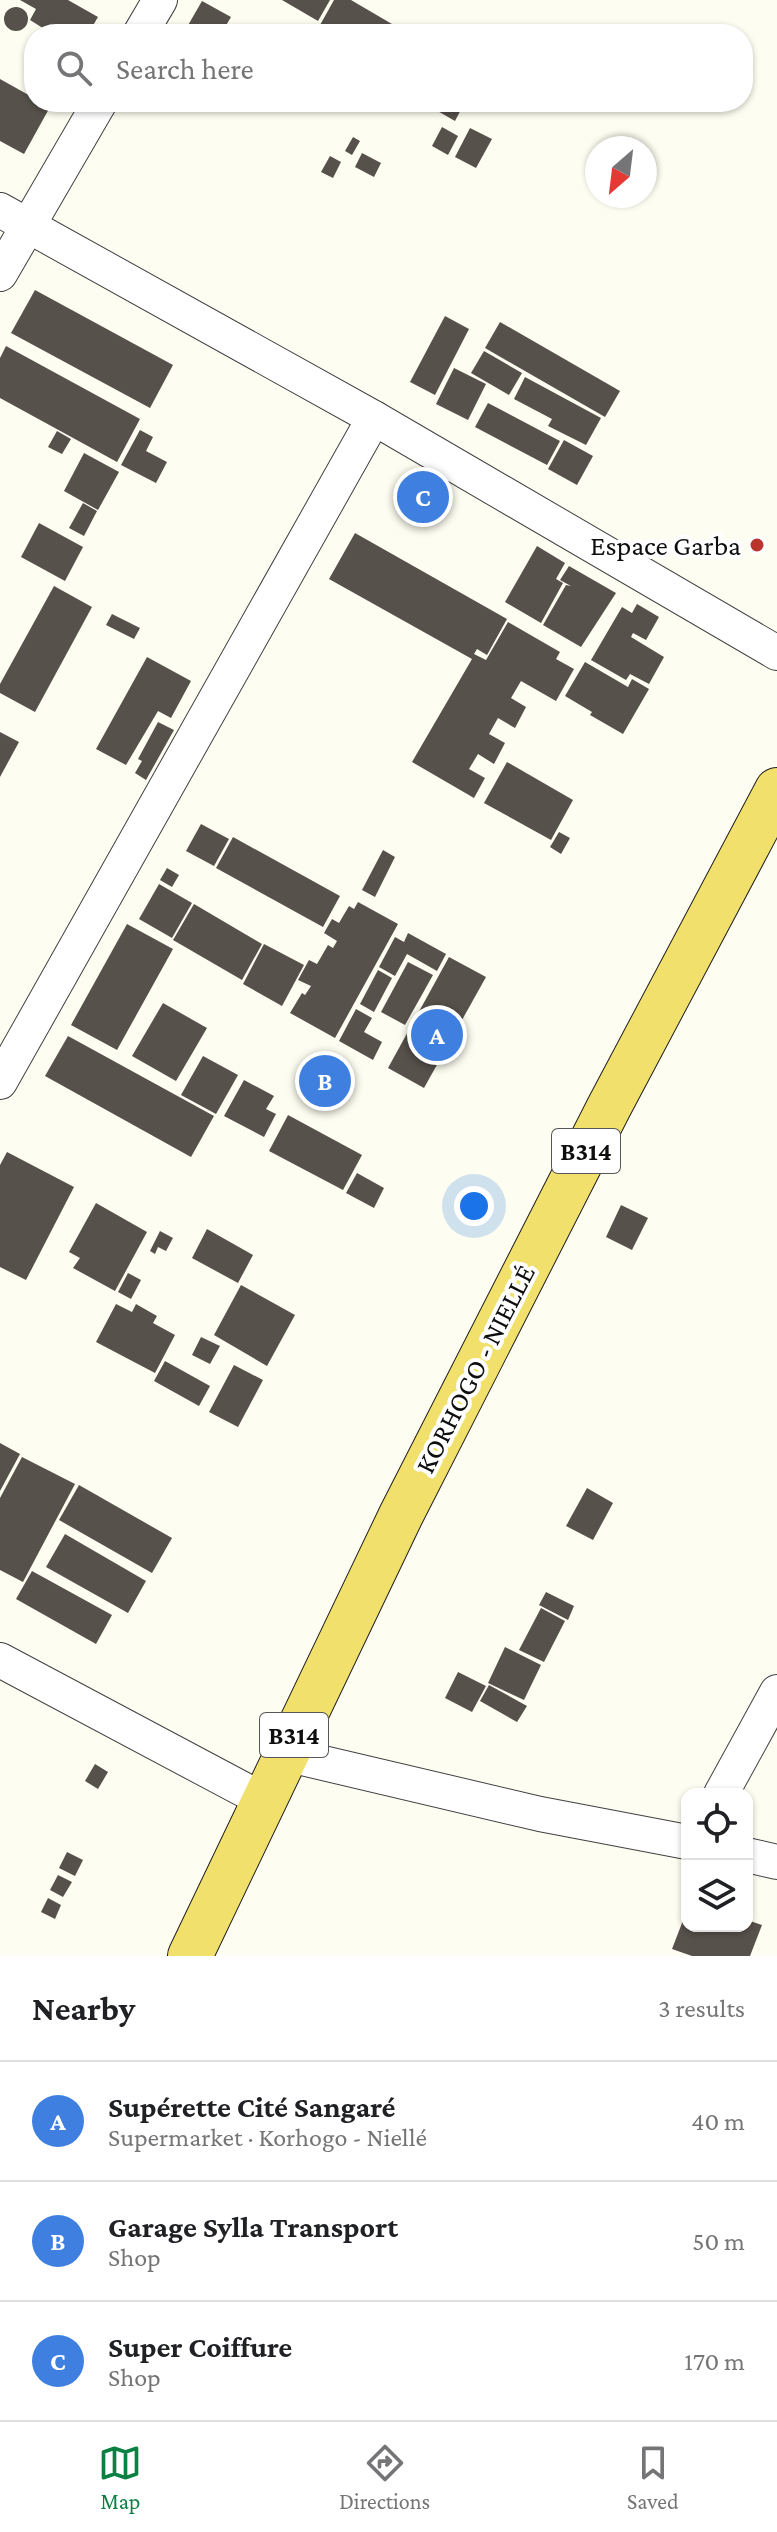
<!DOCTYPE html>
<meta charset="utf-8">
<style>
:root{--surface:#fff;--page:#f6f6f6;--text:#202124;--muted:#757577;--line:#e0e0e0;--accent:#0b8043}
body{margin:0;font-family:"Crimson Pro",serif;background:var(--page);color:var(--text)}
.controls{position:absolute;right:24px;bottom:24px;display:grid;overflow:hidden;border-radius:16px;box-shadow:0 2px 6px #0004}
.controls button{width:72px;height:72px;display:grid;place-items:center;padding:0;border:0;border-bottom:2px solid var(--line);background:var(--surface);color:var(--text);font:40px sans-serif}
.compass{position:absolute;left:585px;top:136px;width:72px;height:72px;border-radius:50%;background:var(--surface);box-shadow:0 2px 6px #0004;rotate:208deg}
.you{position:absolute;left:474px;top:1206px;width:28px;height:28px;margin:-20px;border:6px solid #fff;border-radius:50%;background:#1a73e8;box-shadow:0 0 0 12px #1a73e833}
.badge{display:grid;place-items:center;width:52px;height:52px;border-radius:50%;background:var(--accent);color:#fff;font-size:26px;font-weight:700}
.pin{position:absolute;translate:-50% -50%;border:4px solid #fff;box-shadow:0 2px 8px #0006}
.list{margin:0;padding:0;list-style:none}
h2{display:flex;justify-content:space-between;align-items:center;height:104px;margin:0;padding:0 32px;font-size:34px}
h2 small{font-size:26px;font-weight:400;color:var(--muted)}
.list li{display:grid;grid-template-columns:52px 1fr auto;gap:24px;align-items:center;box-sizing:border-box;height:120px;padding:0 32px;border-top:2px solid var(--line)}
.list b{display:block;font-size:30px;white-space:nowrap}
.list p{margin:0;font-size:26px;white-space:nowrap;color:var(--muted)}
.list em{font-size:26px;font-style:normal;color:var(--muted)}
.icon{flex:none;width:44px;height:44px;fill:none;stroke:currentColor;stroke-width:2;stroke-linecap:round;stroke-linejoin:round}
.map{position:relative;flex:none;width:777px;height:1956px;overflow:hidden}
.search{position:absolute;background:var(--surface);box-shadow:0 2px 6px #0004;left:24px;right:24px;top:24px;height:88px;display:flex;align-items:center;gap:20px;box-sizing:border-box;padding:0 28px;border-radius:32px;color:var(--muted);font-size:30px}
.sheet{height:464px;background:var(--surface)}
nav{display:flex;justify-content:space-around;align-items:center;box-sizing:border-box;height:112px;border-top:2px solid var(--line);background:var(--surface);font-size:22px;color:var(--muted)}
nav a{display:grid;justify-items:center;gap:4px}
nav .on{color:var(--accent)}
.map>svg:first-child{display:block}
.building{fill:#57514b}
.lines{fill:none;stroke-linecap:round;stroke-linejoin:round}
.street-casing{stroke:#414141;stroke-width:36}
.primary-casing{stroke:#1f1f1f;stroke-width:46}
.street{stroke:#fff;stroke-width:34}
.primary{stroke:#f2e06d;stroke-width:44}
.poi-dot{fill:#b9342c;stroke:#fff;stroke-width:3}
.labels{text-anchor:middle;dominant-baseline:central;stroke-width:8;stroke-linejoin:round;paint-order:stroke}
.shield{fill:#fff;stroke:#565656;stroke-width:2}
.shield-label{font-size:26px;font-weight:bold;fill:#0e0e0e}
.poi-label{font-size:28px;fill:#0e0e0e;stroke:#fff;text-anchor:end}
.street-label{font-size:28px;fill:#0e0e0e;stroke:#fff}
</style>
<div class="map">
<svg width="777" height="1956" viewBox="0 0 777 1956">
<rect width="100%" height="100%" fill="#fefdf1"/>
<g class="building">
<polygon points="20,0 68,0 98,17 88,34 45,34 52,23 46,30 30,20 36,9"/>
<polygon points="282,0 330,0 318,21"/>
<polygon points="334,0 351,0 409,34 315,34"/>
<polygon points="202,1 231,17 221,34 183,34"/>
<circle cx="16" cy="19" r="12"/>
<polygon points="0,79 34,98 34,102 41,102 50,107 24,154 0,141"/>
<polygon points="422,102 465,102 455,121"/>
<polygon points="484,102 504,102 500,110"/>
<polygon points="442,127 458,136 448,155 432,146"/>
<polygon points="470,128 492,139 476,168 455,157"/>
<polygon points="353,137 360,141 352,155 345,151"/>
<polygon points="362,153 381,163 374,177 355,167"/>
<polygon points="330,156 341,162 333,178 321,172"/>
<polygon points="35,290 173,365 150,408 11,333"/>
<polygon points="445,316 469,329 435,395 410,382"/>
<polygon points="500,322 620,391 605,417 485,348"/>
<polygon points="6,346 140,419 117,462 0,398 0,358"/>
<polygon points="484,351 522,373 509,395 471,373"/>
<polygon points="454,368 486,384 468,420 436,404"/>
<polygon points="525,377 601,418 586,445 548,426 552,419 514,399"/>
<polygon points="488,403 560,441 547,465 475,427"/>
<polygon points="140,430 153,437 146,451 167,462 156,483 121,465"/>
<polygon points="57,431 71,439 62,454 48,447"/>
<polygon points="564,440 593,456 577,485 548,469"/>
<polygon points="84,453 119,472 98,510 64,491"/>
<polygon points="416,485 433,494 425,509 408,500"/>
<polygon points="83,503 97,511 84,536 69,528"/>
<polygon points="39,523 83,547 65,581 21,557"/>
<polygon points="355,533 507,619 487,655 477,649 474,654 486,660 508,622 560,652 556,659 574,669 556,701 521,681 511,698 526,707 515,728 498,718 489,734 505,743 494,764 478,754 469,769 485,778 474,798 412,762 472,659 329,579"/>
<polygon points="537,546 565,563 556,579 563,583 541,623 505,602"/>
<polygon points="569,566 616,593 581,647 543,625 566,585 571,586 560,580"/>
<polygon points="54,586 92,607 35,712 0,693 0,684"/>
<polygon points="637,604 659,617 646,640 633,633 631,637 664,657 649,684 630,674 626,680 591,660 622,607 632,613"/>
<polygon points="112,614 140,628 134,639 106,625"/>
<polygon points="147,657 191,681 171,718 158,711 126,765 96,749"/>
<polygon points="585,662 628,687 632,679 649,689 623,734 590,715 592,712 565,696"/>
<polygon points="158,722 174,730 146,780 135,773 142,761 138,759"/>
<polygon points="0,732 19,742 0,777"/>
<polygon points="507,762 573,800 551,840 484,803"/>
<polygon points="201,824 229,839 214,866 186,851"/>
<polygon points="559,832 570,838 561,854 550,847"/>
<polygon points="233,837 340,896 323,927 216,868"/>
<polygon points="383,850 395,857 375,897 362,890"/>
<polygon points="167,868 179,875 172,887 160,880"/>
<polygon points="159,884 192,903 172,938 139,919"/>
<polygon points="358,902 398,924 335,1038 290,1013 302,993 305,995 311,986 298,980 309,960 317,964 328,945 333,948 337,941 324,933 332,919 339,923 349,906 354,909"/>
<polygon points="194,904 262,944 242,980 173,940"/>
<polygon points="127,924 173,949 117,1050 71,1025"/>
<polygon points="408,933 446,954 437,971 407,954 395,976 379,967 395,937 404,942"/>
<polygon points="264,944 304,965 282,1006 243,984"/>
<polygon points="449,957 486,977 424,1088 388,1068"/>
<polygon points="408,962 433,975 405,1025 381,1012"/>
<polygon points="378,970 392,978 374,1012 360,1004"/>
<polygon points="163,1003 207,1028 176,1081 132,1056"/>
<polygon points="356,1009 372,1018 364,1032 382,1042 373,1060 339,1041"/>
<polygon points="68,1036 214,1116 191,1157 45,1076"/>
<polygon points="203,1056 238,1075 216,1114 181,1095"/>
<polygon points="244,1080 274,1096 266,1109 276,1114 264,1137 224,1116"/>
<polygon points="288,1115 362,1155 343,1190 269,1151"/>
<polygon points="7,1152 74,1187 26,1280 0,1267 0,1165"/>
<polygon points="357,1173 384,1188 374,1208 346,1193"/>
<polygon points="96,1203 147,1232 115,1291 73,1268 80,1258 69,1252"/>
<polygon points="621,1205 648,1218 632,1250 606,1237"/>
<polygon points="207,1229 253,1255 238,1283 192,1258"/>
<polygon points="160,1231 173,1238 166,1251 158,1247 155,1254 150,1251"/>
<polygon points="128,1273 141,1280 131,1299 118,1292"/>
<polygon points="241,1285 295,1315 267,1366 214,1335"/>
<polygon points="116,1304 132,1312 136,1304 157,1316 153,1323 175,1335 155,1373 96,1342"/>
<polygon points="201,1337 220,1346 210,1364 192,1355"/>
<polygon points="165,1361 210,1386 199,1406 154,1381"/>
<polygon points="234,1365 263,1380 238,1427 209,1412"/>
<polygon points="0,1443 20,1454 0,1491"/>
<polygon points="22,1457 75,1484 23,1582 0,1570 0,1498"/>
<polygon points="79,1485 172,1538 152,1573 59,1520"/>
<polygon points="587,1488 613,1503 593,1540 566,1526"/>
<polygon points="65,1534 146,1581 128,1613 46,1567"/>
<polygon points="32,1571 112,1615 96,1644 16,1599"/>
<polygon points="546,1592 574,1606 568,1620 539,1605"/>
<polygon points="541,1608 565,1621 544,1662 519,1650"/>
<polygon points="505,1647 541,1665 524,1700 488,1683"/>
<polygon points="458,1672 486,1686 472,1712 445,1698"/>
<polygon points="489,1685 527,1706 517,1722 480,1701"/>
<polygon points="95,1764 108,1772 98,1789 85,1781"/>
<polygon points="67,1852 83,1860 75,1876 59,1868"/>
<polygon points="58,1875 72,1882 63,1897 50,1890"/>
<polygon points="48,1898 61,1905 55,1919 41,1912"/>
<polygon points="687,1910 687,1926 747,1926 747,1920 762,1925 750,1956 692,1956 672,1949"/>
</g>
<g class="lines">
<g class="street-casing">
<g id="street">
<polyline points="140,34 160,0"/>
<polyline points="0,210 374,418 777,653"/>
<polyline points="0,274 100,102"/>
<polyline points="0,1082 374,418"/>
<polyline points="0,1660 265,1801"/>
<polyline points="285,1754 540,1814 687,1842"/>
<polyline points="721,1794 777,1692"/>
<polyline points="747,1855 777,1862"/>
</g>
</g>
<g class="primary-casing">
<polyline id="primary" points="190,1956 401,1515 609,1107 777,790"/>
</g>
<use href="#street" class="street"/>
<use href="#primary" class="primary"/>
</g>
<circle class="poi-dot" cx="757" cy="545" r="8"/>
<g class="labels">
<g class="shield">
<rect x="552" y="1129" width="68" height="44" rx="6"/>
<rect x="260" y="1713" width="68" height="44" rx="6"/>
</g>
<g class="shield-label">
<text x="586" y="1151">B314</text>
<text x="294" y="1735">B314</text>
</g>
<g class="poi-label">
<text x="741" y="545">Espace Garba</text>
</g>
<g class="street-label">
<text transform="translate(475 1369) rotate(-63)">KORHOGO - NIELLÉ</text>
</g>
</g>
</svg>
<div class="controls">
<button><svg class="icon" aria-label="locate" viewBox="0 0 24 24"><circle cx="12" cy="12" r="6"/><path d="M12 2v4M12 18v4M2 12h4M18 12h4"/></svg></button>
<button><svg class="icon" aria-label="layers" viewBox="0 0 24 24"><path d="M12 4l9 5-9 5-9-5zM3 14l9 5 9-5"/></svg></button>
</div>
<svg class="compass" viewBox="-18 -18 36 36"><path d="M0-13l5 13h-10z" fill="#e53935"/><path d="M0 13l5-13h-10z" fill="#757577"/></svg>
<div class="you"></div>
<div class="pin badge" style="left:437px;top:1035px;background:#3f7fe0">A</div>
<div class="pin badge" style="left:325px;top:1081px;background:#3f7fe0">B</div>
<div class="pin badge" style="left:423px;top:497px;background:#3f7fe0">C</div>
<div class="search"><svg class="icon" aria-label="search" viewBox="0 0 24 24"><circle cx="10" cy="10" r="6"/><path d="M15 15l6 6"/></svg>Search here</div>
</div>
<section class="sheet">
<h2>Nearby<small>3 results</small></h2>
<ul class="list">
<li><span class="badge" style="background:#3f7fe0">A</span><div><b>Supérette Cité Sangaré</b><p>Supermarket · Korhogo - Niellé</p></div><em>40 m</em></li>
<li><span class="badge" style="background:#3f7fe0">B</span><div><b>Garage Sylla Transport</b><p>Shop</p></div><em>50 m</em></li>
<li><span class="badge" style="background:#3f7fe0">C</span><div><b>Super Coiffure</b><p>Shop</p></div><em>170 m</em></li>
</ul>
</section>
<nav>
<a class="on"><svg class="icon" aria-label="map" viewBox="0 0 24 24"><path d="M3 6l6-2 6 2 6-2v14l-6 2-6-2-6 2zM9 4v14M15 6v14"/></svg>Map</a>
<a><svg class="icon" aria-label="directions" viewBox="0 0 24 24"><path d="M12 3l9 9-9 9-9-9zM9 14v-3h6M13 9l2 2-2 2"/></svg>Directions</a>
<a><svg class="icon" aria-label="saved" viewBox="0 0 24 24"><path d="M7 4h10v16l-5-4-5 4z"/></svg>Saved</a>
</nav>
